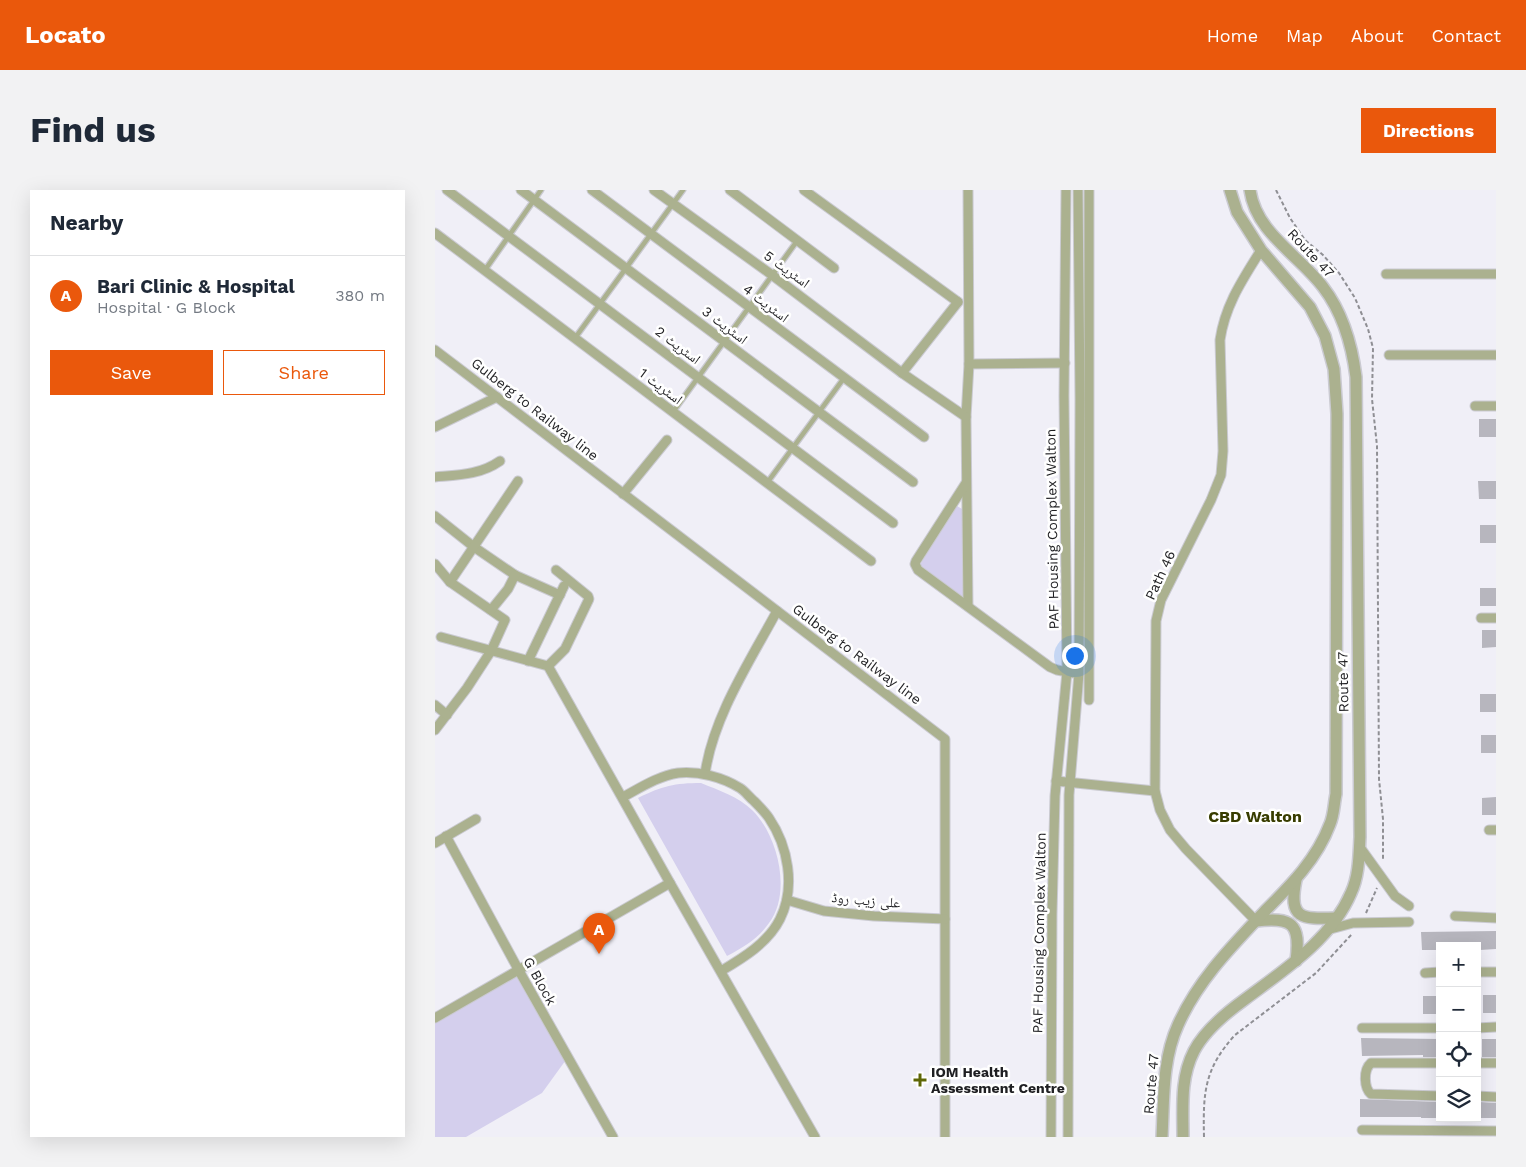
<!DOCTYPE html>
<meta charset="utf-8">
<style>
:root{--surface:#fff;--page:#f2f2f3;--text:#1f2937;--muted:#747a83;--line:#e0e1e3;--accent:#ea580c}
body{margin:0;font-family:"Work Sans","Noto Naskh Arabic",sans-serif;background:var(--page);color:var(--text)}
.controls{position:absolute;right:15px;bottom:15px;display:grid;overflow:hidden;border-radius:0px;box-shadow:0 5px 20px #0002}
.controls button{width:45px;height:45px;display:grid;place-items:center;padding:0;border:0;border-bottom:1px solid var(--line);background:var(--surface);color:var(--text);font:25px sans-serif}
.you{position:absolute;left:639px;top:465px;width:18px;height:18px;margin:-12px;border:4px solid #fff;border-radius:50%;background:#1a73e8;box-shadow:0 0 0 8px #1a73e833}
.badge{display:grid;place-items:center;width:32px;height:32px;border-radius:50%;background:var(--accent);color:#fff;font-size:16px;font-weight:700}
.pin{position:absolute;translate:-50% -41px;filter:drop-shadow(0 1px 2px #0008)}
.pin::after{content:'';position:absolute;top:26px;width:18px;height:15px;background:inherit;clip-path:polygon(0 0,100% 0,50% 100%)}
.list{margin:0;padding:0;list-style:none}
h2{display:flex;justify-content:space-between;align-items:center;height:65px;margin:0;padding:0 20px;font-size:21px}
h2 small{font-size:16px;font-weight:400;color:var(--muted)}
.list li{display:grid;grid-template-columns:32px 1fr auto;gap:15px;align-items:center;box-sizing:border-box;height:80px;padding:0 20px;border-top:1px solid var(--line)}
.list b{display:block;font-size:19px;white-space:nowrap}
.list p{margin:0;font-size:16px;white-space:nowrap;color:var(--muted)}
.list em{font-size:16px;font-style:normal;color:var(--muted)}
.actions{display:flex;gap:10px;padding:15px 20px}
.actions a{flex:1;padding:11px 0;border:1px solid var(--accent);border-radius:0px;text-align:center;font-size:18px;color:var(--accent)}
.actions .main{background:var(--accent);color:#fff}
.icon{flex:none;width:28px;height:28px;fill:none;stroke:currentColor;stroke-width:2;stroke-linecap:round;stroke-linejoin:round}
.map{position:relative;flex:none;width:1061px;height:947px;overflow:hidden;border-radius:0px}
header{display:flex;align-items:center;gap:30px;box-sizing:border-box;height:70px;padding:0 25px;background:var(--accent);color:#fff}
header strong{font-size:24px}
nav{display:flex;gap:28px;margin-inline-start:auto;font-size:18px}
.intro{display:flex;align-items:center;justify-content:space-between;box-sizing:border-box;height:120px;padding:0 30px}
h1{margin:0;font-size:35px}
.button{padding:12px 22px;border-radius:0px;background:var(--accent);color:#fff;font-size:18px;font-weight:700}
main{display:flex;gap:30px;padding:0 30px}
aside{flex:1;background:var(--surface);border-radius:0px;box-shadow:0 5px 20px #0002}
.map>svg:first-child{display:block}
.green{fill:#d4cfed}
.building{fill:#b7b6be}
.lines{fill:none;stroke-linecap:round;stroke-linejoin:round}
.service-casing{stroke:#cacad1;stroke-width:7}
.minor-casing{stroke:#cacad1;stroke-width:11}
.tertiary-casing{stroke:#cacad1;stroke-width:14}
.path{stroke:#8f8f94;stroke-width:2;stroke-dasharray:4 2.5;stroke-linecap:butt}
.service{stroke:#abb18f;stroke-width:4.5}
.minor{stroke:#abb18f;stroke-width:9}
.tertiary{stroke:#abb18f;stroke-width:11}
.poi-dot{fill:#5e6606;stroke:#fff;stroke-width:2}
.labels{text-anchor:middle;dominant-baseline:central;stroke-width:5;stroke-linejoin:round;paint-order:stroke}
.street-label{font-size:14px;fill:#1f1f22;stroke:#fff}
.poi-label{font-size:14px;font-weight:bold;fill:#1f1f22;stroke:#fff;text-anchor:start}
.quarter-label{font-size:16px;font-weight:bold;fill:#383d00;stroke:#fff}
</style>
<header>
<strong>Locato</strong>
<nav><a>Home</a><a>Map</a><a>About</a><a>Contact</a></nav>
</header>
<div class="intro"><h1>Find us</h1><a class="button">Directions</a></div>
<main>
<aside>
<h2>Nearby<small></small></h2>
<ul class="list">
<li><span class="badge">A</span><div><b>Bari Clinic &amp; Hospital</b><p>Hospital · G Block</p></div><em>380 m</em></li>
</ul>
<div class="actions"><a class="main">Save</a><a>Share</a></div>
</aside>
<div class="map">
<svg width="1061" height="947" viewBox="0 0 1061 947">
<rect width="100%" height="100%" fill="#f0eff7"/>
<g class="green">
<polygon points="520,315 529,320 529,409 485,375"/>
<path d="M266,593C283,600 304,607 317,620C343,645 357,703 334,733C323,749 309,757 292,766L203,608C227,596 240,593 266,593Z"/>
<polygon points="83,779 133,867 107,903 31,947 0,947 0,828"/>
</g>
<g class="building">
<rect x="1044" y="229" width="17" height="18"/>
<polygon points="1043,291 1061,291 1061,309 1044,309"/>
<rect x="1045" y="335" width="16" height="18"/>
<rect x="1045" y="398" width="16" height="18"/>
<polygon points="1047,440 1061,440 1061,457 1047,458"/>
<rect x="1045" y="504" width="16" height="18"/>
<rect x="1046" y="545" width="15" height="18"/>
<polygon points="1061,607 1061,625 1047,625 1047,608"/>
<polygon points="1061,741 1061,759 1045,760 1045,756 1005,756 1005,760 987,760 986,742"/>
<rect x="1048" y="805" width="13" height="18"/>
<rect x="988" y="806" width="17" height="18"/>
<polygon points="926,848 1005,849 1005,867 988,867 988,865 927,866"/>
<rect x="1047" y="849" width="14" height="18"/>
<polygon points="925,909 1005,912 1005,928 986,928 986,927 925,927"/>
<polygon points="1045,912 1061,913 1061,928 1045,928"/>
</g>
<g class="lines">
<g class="service-casing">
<g id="service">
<polyline points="50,80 106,0"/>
<polyline points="140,148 248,0"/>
<polyline points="238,222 362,51"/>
<polyline points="332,293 409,188"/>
</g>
</g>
<g class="minor-casing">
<g id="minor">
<polyline points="12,0 458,333"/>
<polyline points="86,0 478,292"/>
<polyline points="157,0 489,247"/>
<polyline points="219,0 337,85 467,183"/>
<polyline points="295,0 399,78"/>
<polyline points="369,0 523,112"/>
<polyline points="533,0 534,174 531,227 533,416"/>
<polyline points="654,0 654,510"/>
<polyline points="0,43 436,371"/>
<polyline points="951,84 1061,84"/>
<polyline points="523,112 467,183 531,227"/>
<polyline points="0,160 510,549 510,947"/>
<polyline points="954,165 1061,165"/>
<polyline points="534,174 630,173"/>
<polyline points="1040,216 1061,216"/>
<polyline points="0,237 62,207"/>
<path d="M0,287C23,285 45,285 65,271"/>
<polyline points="531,293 481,371 480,374 483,380 615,477 622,480 638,483"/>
<polyline points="188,304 232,250"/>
<polyline points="0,326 39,357 80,385 125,405"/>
<polyline points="0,374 15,392 70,430 56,461 32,498 0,540"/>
<polyline points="15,392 83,291"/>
<polyline points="56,420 73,399 80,385"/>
<polyline points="1046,428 1061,428"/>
<polyline points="6,447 113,476 235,693"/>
<polyline points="93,471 129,396"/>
<polyline points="113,476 130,459 154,409 153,406 121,380"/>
<polyline points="0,515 12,525"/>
<path d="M270,584C278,527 315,471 342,421"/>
<polyline points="621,591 720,601"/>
<path d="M188,607C205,598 223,586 243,583C264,581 287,587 305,598C310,601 314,607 319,611C324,616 330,622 334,628C353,656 361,697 345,729C333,753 308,768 286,781"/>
<polyline points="1054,640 1061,640"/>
<polyline points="11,646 83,779 178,947"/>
<polyline points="0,653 41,629"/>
<polyline points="924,656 960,706 974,716"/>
<polyline points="352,710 389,721 439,726 510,729"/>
<polyline points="1020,726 1061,728"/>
<path d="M821,731L751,659L735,640L725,620L720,601L721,431L726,410L776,310L786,285L788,261L785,150C790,115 808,89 826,60"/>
<polyline points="892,740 918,733 974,732"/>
<polyline points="1042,782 1061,782"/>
<polyline points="990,783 1005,782"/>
<polyline points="0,828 235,693 380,947"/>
<polyline points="927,838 1005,838"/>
<polyline points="1042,838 1061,837"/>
<path d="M1005,873H936C928,880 929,898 936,904L1005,906"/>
<polyline points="1042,873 1061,873"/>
<polyline points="1042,906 1061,907"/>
<polyline points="927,940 1061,941"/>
<polyline points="616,947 617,724 620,606 632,482 629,206 631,0"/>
<polyline points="633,947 634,605 644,483 645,209 643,0"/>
</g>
</g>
<g class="tertiary-casing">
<g id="tertiary">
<path d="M861,690C853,730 867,729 902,728"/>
<path d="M821,731C857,727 866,733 861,771"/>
<path d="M727,947C729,910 727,870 743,835C763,790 797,756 830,721C856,695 882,669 895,634C899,625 899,613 901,604L902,224L899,179L890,146L875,117L826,60L802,22L795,0"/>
<path d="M748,947C748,918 745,888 759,861C770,840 791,823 809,810C849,780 896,750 916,703C924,686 924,666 925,647L921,187C917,155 908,123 888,97C864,65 821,43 815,0"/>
</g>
</g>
<g class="path">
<polyline points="841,0 855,28 870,50 888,65 904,83 920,108 933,139 938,158 937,209 942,256 944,589 948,629 948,671"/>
<polyline points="931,723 942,698"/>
<path d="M769,947C768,903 769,879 800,845L881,783L917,744"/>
</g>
<use href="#service" class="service"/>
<use href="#minor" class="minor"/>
<use href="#tertiary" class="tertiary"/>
</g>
<path class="poi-dot" d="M482.5 882.5h5v5h5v5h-5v5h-5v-5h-5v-5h5z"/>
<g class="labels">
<g class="street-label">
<text transform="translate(876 63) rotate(47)">Route 47</text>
<text transform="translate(352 79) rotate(36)">اسٹریٹ 5</text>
<text transform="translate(331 113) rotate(37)">اسٹریٹ 4</text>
<text transform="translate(290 135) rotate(37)">اسٹریٹ 3</text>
<text transform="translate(243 155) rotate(37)">اسٹریٹ 2</text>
<text transform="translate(226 196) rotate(37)">اسٹریٹ 1</text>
<text transform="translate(100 219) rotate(38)">Gulberg to Railway line</text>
<text transform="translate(617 339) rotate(-91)">PAF Housing Complex Walton</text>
<text transform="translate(725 385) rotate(-65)">Path 46</text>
<text transform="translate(422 464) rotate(37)">Gulberg to Railway line</text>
<text transform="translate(908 492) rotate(-91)">Route 47</text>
<text transform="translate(431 710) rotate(5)">علی زیب روڈ</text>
<text transform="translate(604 743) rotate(-89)">PAF Housing Complex Walton</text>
<text transform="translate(105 791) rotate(61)">G Block</text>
<text transform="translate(716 894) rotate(-85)">Route 47</text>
</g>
<g class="poi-label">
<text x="496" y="882">IOM Health<tspan x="496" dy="16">Assessment Centre</tspan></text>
</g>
<g class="quarter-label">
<text x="820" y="626">CBD Walton</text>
</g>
</g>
</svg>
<div class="controls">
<button>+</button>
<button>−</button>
<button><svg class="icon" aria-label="locate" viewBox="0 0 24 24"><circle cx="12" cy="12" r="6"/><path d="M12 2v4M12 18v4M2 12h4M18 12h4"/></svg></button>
<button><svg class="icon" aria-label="layers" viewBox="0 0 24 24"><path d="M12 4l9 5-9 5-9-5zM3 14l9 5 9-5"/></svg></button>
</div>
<div class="you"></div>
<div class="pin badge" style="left:164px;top:764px">A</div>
</div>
</main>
